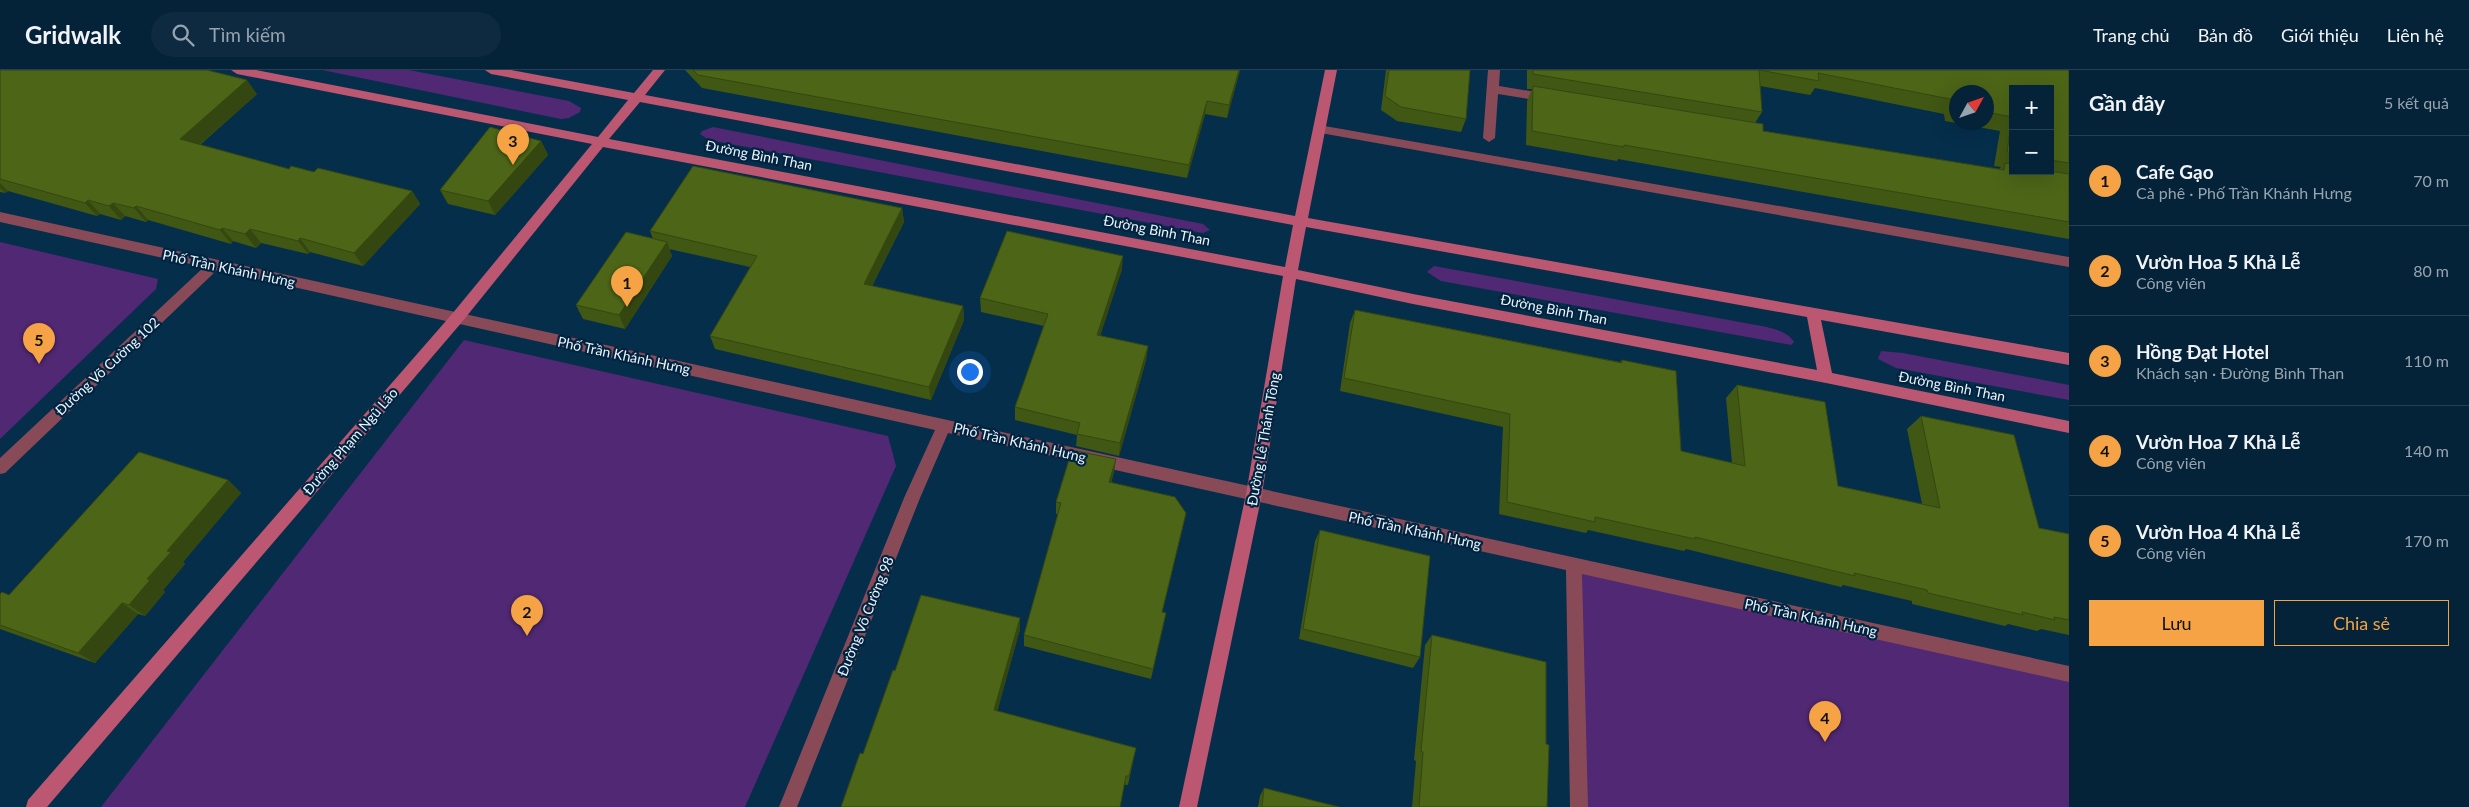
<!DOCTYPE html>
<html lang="vi">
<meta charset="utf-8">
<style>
:root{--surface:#042238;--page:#0d2a40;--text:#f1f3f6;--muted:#97a4ae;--line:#253f53;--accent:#f5a345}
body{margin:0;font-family:Lato,sans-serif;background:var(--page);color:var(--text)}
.controls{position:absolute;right:15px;top:15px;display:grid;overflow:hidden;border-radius:0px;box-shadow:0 5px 20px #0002}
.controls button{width:45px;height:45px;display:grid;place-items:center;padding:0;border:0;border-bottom:1px solid var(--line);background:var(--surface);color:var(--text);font:25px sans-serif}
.compass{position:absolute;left:1949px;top:15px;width:45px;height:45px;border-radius:50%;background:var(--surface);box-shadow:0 5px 20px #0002;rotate:50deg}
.you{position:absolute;left:969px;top:301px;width:18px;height:18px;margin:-12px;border:4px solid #fff;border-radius:50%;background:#1a73e8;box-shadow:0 0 0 8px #1a73e833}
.badge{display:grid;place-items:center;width:32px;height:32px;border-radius:50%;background:var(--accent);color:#111;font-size:16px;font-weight:700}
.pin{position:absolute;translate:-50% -41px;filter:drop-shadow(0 1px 2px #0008)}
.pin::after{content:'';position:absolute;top:26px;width:18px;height:15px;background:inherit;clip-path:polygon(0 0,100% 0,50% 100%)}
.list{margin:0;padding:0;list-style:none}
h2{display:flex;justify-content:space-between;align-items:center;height:65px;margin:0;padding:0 20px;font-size:21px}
h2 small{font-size:16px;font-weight:400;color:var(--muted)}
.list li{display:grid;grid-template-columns:32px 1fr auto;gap:15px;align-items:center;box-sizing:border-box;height:90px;padding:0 20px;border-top:1px solid var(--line)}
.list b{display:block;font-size:19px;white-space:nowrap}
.list p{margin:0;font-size:16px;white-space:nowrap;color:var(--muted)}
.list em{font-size:16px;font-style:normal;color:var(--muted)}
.actions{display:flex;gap:10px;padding:15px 20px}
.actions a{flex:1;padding:11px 0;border:1px solid var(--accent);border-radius:0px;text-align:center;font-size:18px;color:var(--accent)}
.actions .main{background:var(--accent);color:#111}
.icon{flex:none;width:28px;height:28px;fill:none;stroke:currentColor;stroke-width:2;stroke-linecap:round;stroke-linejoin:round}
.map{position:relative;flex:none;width:2069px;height:737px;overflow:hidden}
header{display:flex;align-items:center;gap:30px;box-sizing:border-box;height:70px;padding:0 25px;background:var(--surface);border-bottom:1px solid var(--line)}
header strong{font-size:24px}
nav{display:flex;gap:28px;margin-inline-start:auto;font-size:18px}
.search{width:350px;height:45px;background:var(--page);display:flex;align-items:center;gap:12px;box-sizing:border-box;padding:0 18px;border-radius:28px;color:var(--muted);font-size:19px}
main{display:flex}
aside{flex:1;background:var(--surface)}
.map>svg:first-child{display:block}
.green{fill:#502873}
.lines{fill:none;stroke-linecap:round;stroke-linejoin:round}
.lane{fill:#894a58;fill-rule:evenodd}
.street{fill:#894a58;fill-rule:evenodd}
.secondary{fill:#bc5771;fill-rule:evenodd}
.wall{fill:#415714;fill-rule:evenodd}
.shaded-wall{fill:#354710}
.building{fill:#4c6517;stroke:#354710}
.labels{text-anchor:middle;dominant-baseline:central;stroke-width:4.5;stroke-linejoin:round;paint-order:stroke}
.street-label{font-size:14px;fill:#edf5fd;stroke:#002440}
</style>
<header>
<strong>Gridwalk</strong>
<div class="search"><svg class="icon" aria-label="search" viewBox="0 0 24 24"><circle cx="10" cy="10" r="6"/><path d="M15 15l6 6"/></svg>Tìm kiếm</div>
<nav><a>Trang chủ</a><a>Bản đồ</a><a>Giới thiệu</a><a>Liên hệ</a></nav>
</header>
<main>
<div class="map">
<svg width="2069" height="737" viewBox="0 0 2069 737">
<rect width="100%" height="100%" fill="#052e4b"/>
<g class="green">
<polygon points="322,0 409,0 569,31 581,38 580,42 569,48 561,49"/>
<polygon points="713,57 1203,154 1210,160 1203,163 709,70 700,64 702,61"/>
<polygon points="0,172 158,209 156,219 0,369"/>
<path d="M1434,196L1745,253C1760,256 1786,258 1794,272L1791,275L1441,211L1427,202Z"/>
<polygon points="464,270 888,366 896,396 745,737 101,737"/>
<polygon points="1881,281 1903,283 2069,315 2069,330 1896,298 1878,289"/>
<polygon points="1578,499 2069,607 2069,737 1583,737"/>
</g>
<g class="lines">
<polygon class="lane" points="1488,0 1500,0 1499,16 1548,24 1554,28 1548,32 1498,24 1495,68 1489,72 1483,68"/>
<g class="street">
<polygon points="1319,55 2069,187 2069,197 1315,62 1313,59 1315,56"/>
<polygon points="0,142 2069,596 2069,612 1582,504 1588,737 1570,737 1566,500 948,363 920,428 797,737 779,737 904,428 935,360 217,200 5,403 0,404 0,388 204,197 0,152"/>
</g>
<path class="secondary" d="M231,0H256L598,67L628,30L491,4L485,0H511L634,23L653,0H665L645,25L1295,146L1325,0H1337L1308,148L2069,283V295L1821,250L1832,303L2069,351V363L1826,313L1413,234L1296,209L1262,424L1197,737H1179L1246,424L1283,206L603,77L462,252L47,737H26L28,730L452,244L592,74L237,4ZM640,32L1293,155L1285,197L609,69ZM1306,157L1807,247L1817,300L1413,224L1298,200Z"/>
</g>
<g class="wall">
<polygon points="0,0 257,24 200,75 289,99 314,102 412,121 420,134 363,196 310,182 308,184 261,173 256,178 233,171 231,174 148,150 146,152 125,146 121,150 100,144 97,146 8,121 5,123 0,122"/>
<polygon points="685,0 1240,0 1227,48 1205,44 1187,108 702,18"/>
<polygon points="1386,0 1470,0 1466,49 1461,62 1397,51 1381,40"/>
<path d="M1527,0H2069V169L1618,89L1617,91L1526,75L1527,31L1532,19H1527ZM1760,16L1810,25L1815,18L1944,44L1945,51L2000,61L1994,96L2001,97L1999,99L1763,61L1755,53L1762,42ZM2013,19H2050V101H2013ZM1956,22H1986V52H1956Z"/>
<polygon points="541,71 548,85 495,145 448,134 440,120"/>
<polygon points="902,138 904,152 872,216 963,236 964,250 931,330 715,279 710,266 750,197 669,179 672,186 625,259 583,249 576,235 653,169 650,161"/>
<polygon points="1122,199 1100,266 1148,276 1146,290 1119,386 1076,376 1077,365 1015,350 1015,337 1044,256 981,242 980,228"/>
<polygon points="1355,240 1620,292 1622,290 1681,381 1732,393 1726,328 1737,315 1838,416 1922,434 1907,359 1921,346 2039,458 2069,464 2069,565 2041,559 2037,561 2008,554 2005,556 1912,534 1912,531 1843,515 1841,517 1686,479 1684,481 1588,460 1586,463 1499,444 1503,357 1340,321 1350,253"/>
<polygon points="1114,402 1111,413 1186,443 1162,543 1166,543 1151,609 1024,576 1024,565 1058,444 1056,444 1056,432"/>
<polygon points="228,410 241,423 183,492 185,494 163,520 165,522 145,546 138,544 95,593 0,559 0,524 9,525"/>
<polygon points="1320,460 1420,587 1413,598 1299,569 1315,471"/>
<polygon points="1020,548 1020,559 997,641 1136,678 1128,715 863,684 895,601"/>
<polygon points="1432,565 1546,674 1547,737 1412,737 1416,691 1414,690 1425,575"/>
<polygon points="1264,718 1339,737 1258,737 1260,726"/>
</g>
<g class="shaded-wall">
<polygon points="1239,0 1240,0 1227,48 1229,35"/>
<polygon points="247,10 257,24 190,83 180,69"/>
<polygon points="1207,31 1205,44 1187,108 1189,95"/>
<polygon points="541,71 548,85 495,145 488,131"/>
<polygon points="0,113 8,121 5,123 0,118"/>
<polygon points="412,121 420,134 363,196 354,183"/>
<polygon points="88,130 100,144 97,146 85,133"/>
<polygon points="113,133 125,146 121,150 109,136"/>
<polygon points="136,136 148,150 146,152 134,138"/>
<polygon points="902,138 904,152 866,228 864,214"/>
<polygon points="222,158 233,171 231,174 220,160"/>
<polygon points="250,159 261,173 256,178 245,164"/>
<polygon points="300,168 310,182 308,184 298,171"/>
<polygon points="667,172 672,186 625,259 619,245"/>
<polygon points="1123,186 1122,199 1096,278 1097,265"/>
<polygon points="963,236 964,250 931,330 929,317"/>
<polygon points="1148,276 1146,290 1119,386 1120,373"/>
<polygon points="1116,389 1114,402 1108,424 1109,412"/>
<polygon points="228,410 241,423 183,492 185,494 163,520 165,522 145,546 129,535 167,481"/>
<polygon points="122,533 138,544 95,593 78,583"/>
<polygon points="1020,548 1020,559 995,650 994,640"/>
</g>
<g class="building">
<polygon points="0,0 207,0 247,10 180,69 289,99 291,96 314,102 318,98 412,121 354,183 300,168 298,171 250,159 245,164 222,158 220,160 136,136 134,138 113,133 109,136 88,130 85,133 0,109"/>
<polygon points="693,0 1239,0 1229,35 1207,31 1189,95 698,5"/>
<polygon points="1389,0 1470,0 1466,49 1401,37 1385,26"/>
<polygon points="1533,0 1759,0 1762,42 1533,4"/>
<polygon points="1759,0 2069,0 2069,93 2050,90 2050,19 2013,19 2013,83 2007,82 2012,47 1986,42 1986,22 1956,22 1956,37 1955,30 1818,3 1819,11"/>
<polygon points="1533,16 1763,54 1763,61 2004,100 2005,93 2013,94 2013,101 2050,101 2069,104 2069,152 1624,75 1624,77 1532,61"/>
<polygon points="490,57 541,71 488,131 440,120"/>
<polygon points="693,96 902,138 864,214 963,236 929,317 710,266 757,186 650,161"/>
<polygon points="1007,161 1123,186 1097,265 1148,276 1120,373 1077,364 1080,353 1015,337 1048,244 980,228"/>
<polygon points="626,162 667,172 619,245 576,235"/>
<polygon points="1355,240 1622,293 1622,290 1676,301 1681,381 1745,396 1737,315 1825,332 1838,416 1940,438 1921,346 2014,365 2039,458 2069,464 2069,550 2054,547 2055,550 2022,542 2023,545 1928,523 1927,520 1854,503 1855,506 1695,467 1695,469 1595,447 1595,452 1507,432 1510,344 1344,308"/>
<polygon points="1072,380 1116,389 1109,412 1175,427 1186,443 1162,542 1166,543 1153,599 1024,565 1061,433 1056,432"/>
<polygon points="139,382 228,410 167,481 171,482 147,509 150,510 129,535 122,533 78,583 0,555 0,524 2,522 9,525"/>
<polygon points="1320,460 1430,486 1420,587 1303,559"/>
<polygon points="921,525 1020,548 994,640 1136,678 1129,706 1126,706 1120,737 841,737 860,683 863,684 893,600 895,601"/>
<polygon points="1432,565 1546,592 1546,674 1549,675 1547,737 1419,737 1423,682 1421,681"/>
<polygon points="1264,718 1339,737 1262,737"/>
</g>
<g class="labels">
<g class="street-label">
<text transform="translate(759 85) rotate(11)">Đường Bình Than</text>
<text transform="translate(1157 160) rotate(11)">Đường Bình Than</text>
<text transform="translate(229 198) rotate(12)">Phố Trần Khánh Hưng</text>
<text transform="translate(1554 239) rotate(11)">Đường Bình Than</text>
<text transform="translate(624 285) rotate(12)">Phố Trần Khánh Hưng</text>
<text transform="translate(107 296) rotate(-43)">Đường Võ Cường 102</text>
<text transform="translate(1952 316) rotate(11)">Đường Bình Than</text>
<text transform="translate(1263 369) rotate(-80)">Đường Lê Thánh Tông</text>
<text transform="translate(350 371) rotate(-49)">Đường Phạm Ngũ Lão</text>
<text transform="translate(1020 372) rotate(13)">Phố Trần Khánh Hưng</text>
<text transform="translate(1415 460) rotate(12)">Phố Trần Khánh Hưng</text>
<text transform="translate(865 546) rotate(-68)">Đường Võ Cường 98</text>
<text transform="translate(1811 547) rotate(12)">Phố Trần Khánh Hưng</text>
</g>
</g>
</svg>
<div class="controls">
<button>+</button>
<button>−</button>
</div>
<svg class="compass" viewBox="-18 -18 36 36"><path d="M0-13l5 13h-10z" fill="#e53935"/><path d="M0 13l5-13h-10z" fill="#97a4ae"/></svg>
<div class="you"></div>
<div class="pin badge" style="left:627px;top:237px">1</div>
<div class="pin badge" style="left:527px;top:566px">2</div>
<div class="pin badge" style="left:513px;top:95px">3</div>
<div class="pin badge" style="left:1825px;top:672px">4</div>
<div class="pin badge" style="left:39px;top:294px">5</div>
</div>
<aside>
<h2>Gần đây<small>5 kết quả</small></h2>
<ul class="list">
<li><span class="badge">1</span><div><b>Cafe Gạo</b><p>Cà phê · Phố Trần Khánh Hưng</p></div><em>70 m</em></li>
<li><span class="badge">2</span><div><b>Vườn Hoa 5 Khả Lễ</b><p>Công viên</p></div><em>80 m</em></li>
<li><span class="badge">3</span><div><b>Hồng Đạt Hotel</b><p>Khách sạn · Đường Bình Than</p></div><em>110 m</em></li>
<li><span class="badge">4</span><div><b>Vườn Hoa 7 Khả Lễ</b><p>Công viên</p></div><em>140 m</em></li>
<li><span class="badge">5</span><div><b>Vườn Hoa 4 Khả Lễ</b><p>Công viên</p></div><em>170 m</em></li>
</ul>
<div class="actions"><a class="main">Lưu</a><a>Chia sẻ</a></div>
</aside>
</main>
